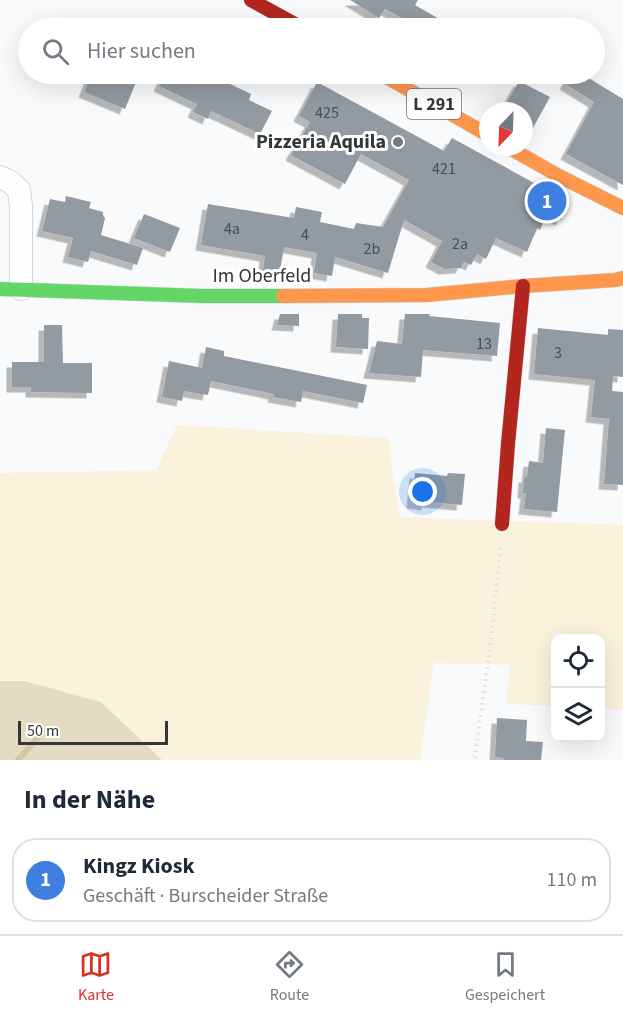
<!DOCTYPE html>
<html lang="de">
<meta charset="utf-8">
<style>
:root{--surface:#fff;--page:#f6f6f7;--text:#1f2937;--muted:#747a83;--line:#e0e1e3;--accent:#d93025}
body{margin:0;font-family:"Source Sans 3",sans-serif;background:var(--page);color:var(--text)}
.controls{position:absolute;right:18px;bottom:18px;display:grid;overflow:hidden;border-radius:12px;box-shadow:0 6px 24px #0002}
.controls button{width:54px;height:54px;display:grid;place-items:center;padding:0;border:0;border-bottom:2px solid var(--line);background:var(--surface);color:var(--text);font:30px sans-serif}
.compass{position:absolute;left:479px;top:102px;width:54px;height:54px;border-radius:50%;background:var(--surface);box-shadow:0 6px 24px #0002;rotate:203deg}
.scale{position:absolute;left:18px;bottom:15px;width:150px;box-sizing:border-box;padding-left:6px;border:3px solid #32373a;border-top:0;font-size:16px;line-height:21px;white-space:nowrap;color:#32373a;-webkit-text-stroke:4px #fff;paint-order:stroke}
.you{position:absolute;left:423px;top:492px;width:21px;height:21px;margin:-15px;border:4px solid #fff;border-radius:50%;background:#1a73e8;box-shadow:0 0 0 9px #1a73e833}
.badge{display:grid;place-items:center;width:39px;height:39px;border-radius:50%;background:var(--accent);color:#fff;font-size:20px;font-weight:700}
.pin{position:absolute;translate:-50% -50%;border:3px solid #fff;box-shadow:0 2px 6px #0006}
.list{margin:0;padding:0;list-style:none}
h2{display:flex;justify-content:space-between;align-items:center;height:78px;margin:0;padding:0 24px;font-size:26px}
h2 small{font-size:20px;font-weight:400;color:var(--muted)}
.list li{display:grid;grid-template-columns:39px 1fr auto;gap:18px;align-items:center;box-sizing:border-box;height:84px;margin:0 12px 12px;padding:0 12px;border:2px solid var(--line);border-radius:24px}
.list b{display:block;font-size:22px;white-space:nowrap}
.list p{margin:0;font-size:20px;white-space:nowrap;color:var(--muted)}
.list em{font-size:20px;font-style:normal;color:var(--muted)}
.icon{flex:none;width:33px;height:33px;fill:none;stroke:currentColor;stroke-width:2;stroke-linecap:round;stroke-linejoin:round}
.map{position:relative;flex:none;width:623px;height:760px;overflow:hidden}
.search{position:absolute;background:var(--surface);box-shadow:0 6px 24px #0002;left:18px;right:18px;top:18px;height:66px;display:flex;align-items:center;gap:15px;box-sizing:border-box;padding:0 21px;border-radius:33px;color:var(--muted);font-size:22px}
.sheet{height:174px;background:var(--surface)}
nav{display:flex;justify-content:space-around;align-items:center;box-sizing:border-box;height:84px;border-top:2px solid var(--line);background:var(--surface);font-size:16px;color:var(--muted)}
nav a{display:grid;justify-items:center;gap:3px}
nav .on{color:var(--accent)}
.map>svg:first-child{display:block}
.green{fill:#faf2dc}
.forest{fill:#e3dbc2}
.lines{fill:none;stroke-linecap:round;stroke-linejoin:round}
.stream{stroke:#d2c7a7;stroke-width:6}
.building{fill:#929ba1;filter:url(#shadow)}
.street-casing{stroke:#d4d7d9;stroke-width:24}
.fast-casing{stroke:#d4d7d9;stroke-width:15}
.slow-casing{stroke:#d4d7d9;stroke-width:15}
.jam-casing{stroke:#d4d7d9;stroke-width:15}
.path{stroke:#dedfdf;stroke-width:4;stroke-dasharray:1.5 4.5;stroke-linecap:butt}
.street{stroke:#fefeff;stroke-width:22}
.fast{stroke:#63d668;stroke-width:14}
.slow{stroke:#ff974d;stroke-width:14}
.jam{stroke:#b3261e;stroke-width:14}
.poi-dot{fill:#777b7e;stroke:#fff;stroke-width:2}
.labels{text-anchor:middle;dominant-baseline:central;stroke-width:6;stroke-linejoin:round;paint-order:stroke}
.number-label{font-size:16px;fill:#4a5054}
.shield{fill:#fff;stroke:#707375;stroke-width:1.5}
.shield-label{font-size:18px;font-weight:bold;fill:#32373a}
.poi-label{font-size:20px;font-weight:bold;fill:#32373a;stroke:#fff;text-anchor:end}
.street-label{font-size:20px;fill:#32373a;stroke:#fff}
</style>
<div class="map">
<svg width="623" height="760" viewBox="0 0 623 760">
<defs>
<filter id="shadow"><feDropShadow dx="-5.5" dy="5.5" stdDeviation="0" flood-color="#0004"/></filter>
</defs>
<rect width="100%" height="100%" fill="#f8fafc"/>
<polygon class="green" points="177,425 388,438 400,517 623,525 623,710 601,709 600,638 556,638 555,706 506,704 510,665 434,663 420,760 162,760 101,702 24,681 0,681 0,473 156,470"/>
<polygon class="forest" points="0,681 24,681 101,702 162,760 0,760"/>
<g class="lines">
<polyline class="stream" points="18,760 43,732"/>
</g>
<g class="building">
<polygon points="350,0 418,0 415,5 455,28 408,28 411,23 385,9 379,18"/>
<polygon points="91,74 121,74 137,80 125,109 84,92"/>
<polygon points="165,74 233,74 230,84 251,94 249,100 272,111 260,134 211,111 208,119 193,112 197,104 159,86"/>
<polygon points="571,74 582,74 623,99 623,185 566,154 594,102 565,84"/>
<polygon points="519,81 550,97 528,137 524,135 524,111 502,111"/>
<polygon points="317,82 444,151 452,138 569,202 561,220 547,214 540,230 537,228 527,252 496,238 486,259 477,254 471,265 464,262 461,268 444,269 431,262 442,241 404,220 388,273 335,257 332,276 314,273 317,253 284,247 279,277 262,277 265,256 201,245 208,204 294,218 296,207 322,212 320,222 354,229 356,223 383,227 409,180 361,154 345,184 291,155 310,122 299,116"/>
<polygon points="66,196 91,202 89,208 103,212 103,215 105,218 101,235 143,248 137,265 91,251 88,262 68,257 73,238 42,231 50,199 65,202"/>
<polygon points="144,214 180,228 170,252 134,238"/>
<polygon points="280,314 299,314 299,326 277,325"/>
<polygon points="338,314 362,314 362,318 369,318 368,349 336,347"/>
<polygon points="405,314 430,314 429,316 500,323 497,356 423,350 421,377 369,373 377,341 402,344"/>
<polygon points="44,325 62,325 63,363 92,363 92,393 31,392 31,387 12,387 12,362 44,362"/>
<polygon points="538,328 608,335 608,329 623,330 623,377 613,376 612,391 623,392 623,485 604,484 609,419 591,417 595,380 534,374"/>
<polygon points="206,347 224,351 224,356 367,385 363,403 303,391 301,402 273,397 274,394 211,381 208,395 184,391 182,401 162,397 169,361 202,368"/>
<polygon points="546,428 565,430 557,512 524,509 526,493 523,493 524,477 527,477 529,461 543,463"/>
<polygon points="415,473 447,476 448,473 465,474 462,505 427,502 427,505 412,503"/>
<polygon points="497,718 527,720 526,741 543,742 541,760 504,760 504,758 495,757"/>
</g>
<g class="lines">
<g class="street-casing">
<polyline id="street" points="0,177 9,181 19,190 21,206 21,289"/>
</g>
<g class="fast-casing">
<polyline id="fast" points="0,289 203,296 283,296"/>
</g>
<g class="slow-casing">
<g id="slow">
<polyline points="381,74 488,135"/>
<polyline points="508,147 559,176 623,208"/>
<polyline points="283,296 427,295 523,286 615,280 623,278"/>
</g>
</g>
<g class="jam-casing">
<g id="jam">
<polyline points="251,0 302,28"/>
<polyline points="502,524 508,444 523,286"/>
</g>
</g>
<polyline class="path" points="475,758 493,623 500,548"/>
<use href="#street" class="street"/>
<use href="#fast" class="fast"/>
<use href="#slow" class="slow"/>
<use href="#jam" class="jam"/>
</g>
<circle class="poi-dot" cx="398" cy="142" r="6"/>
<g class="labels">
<g class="number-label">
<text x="327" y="113">425</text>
<text x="444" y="169">421</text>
<text x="232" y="229">4a</text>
<text x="305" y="235">4</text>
<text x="460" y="244">2a</text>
<text x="372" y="249">2b</text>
<text x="484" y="344">13</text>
<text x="558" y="353">3</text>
</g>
<rect class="shield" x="407" y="89" width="54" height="30" rx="4.5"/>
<g class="shield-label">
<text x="434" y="104">L 291</text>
</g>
<g class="poi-label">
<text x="386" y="142">Pizzeria Aquila</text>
</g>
<g class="street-label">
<text x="262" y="276">Im Oberfeld</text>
</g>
</g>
</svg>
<div class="controls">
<button><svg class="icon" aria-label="locate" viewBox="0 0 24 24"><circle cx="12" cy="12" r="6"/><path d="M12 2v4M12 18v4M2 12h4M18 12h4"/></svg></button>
<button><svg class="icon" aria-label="layers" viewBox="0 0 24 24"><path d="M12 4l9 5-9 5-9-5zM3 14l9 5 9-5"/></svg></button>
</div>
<svg class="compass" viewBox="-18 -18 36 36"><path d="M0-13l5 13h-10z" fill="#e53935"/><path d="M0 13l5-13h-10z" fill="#747a83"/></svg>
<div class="scale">50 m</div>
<div class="you"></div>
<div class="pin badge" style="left:547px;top:201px;background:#3f7fe0">1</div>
<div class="search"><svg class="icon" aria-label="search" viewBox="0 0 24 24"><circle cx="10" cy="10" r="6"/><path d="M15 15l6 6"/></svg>Hier suchen</div>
</div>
<section class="sheet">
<h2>In der Nähe<small></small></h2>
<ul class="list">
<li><span class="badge" style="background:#3f7fe0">1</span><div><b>Kingz Kiosk</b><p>Geschäft · Burscheider Straße</p></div><em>110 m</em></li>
</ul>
</section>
<nav>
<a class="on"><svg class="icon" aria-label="map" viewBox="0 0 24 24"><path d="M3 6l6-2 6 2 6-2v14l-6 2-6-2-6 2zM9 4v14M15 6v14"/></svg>Karte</a>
<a><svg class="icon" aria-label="directions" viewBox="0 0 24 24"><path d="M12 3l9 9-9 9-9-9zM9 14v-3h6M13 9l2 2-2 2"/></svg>Route</a>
<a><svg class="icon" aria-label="saved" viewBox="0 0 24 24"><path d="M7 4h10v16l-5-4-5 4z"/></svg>Gespeichert</a>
</nav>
